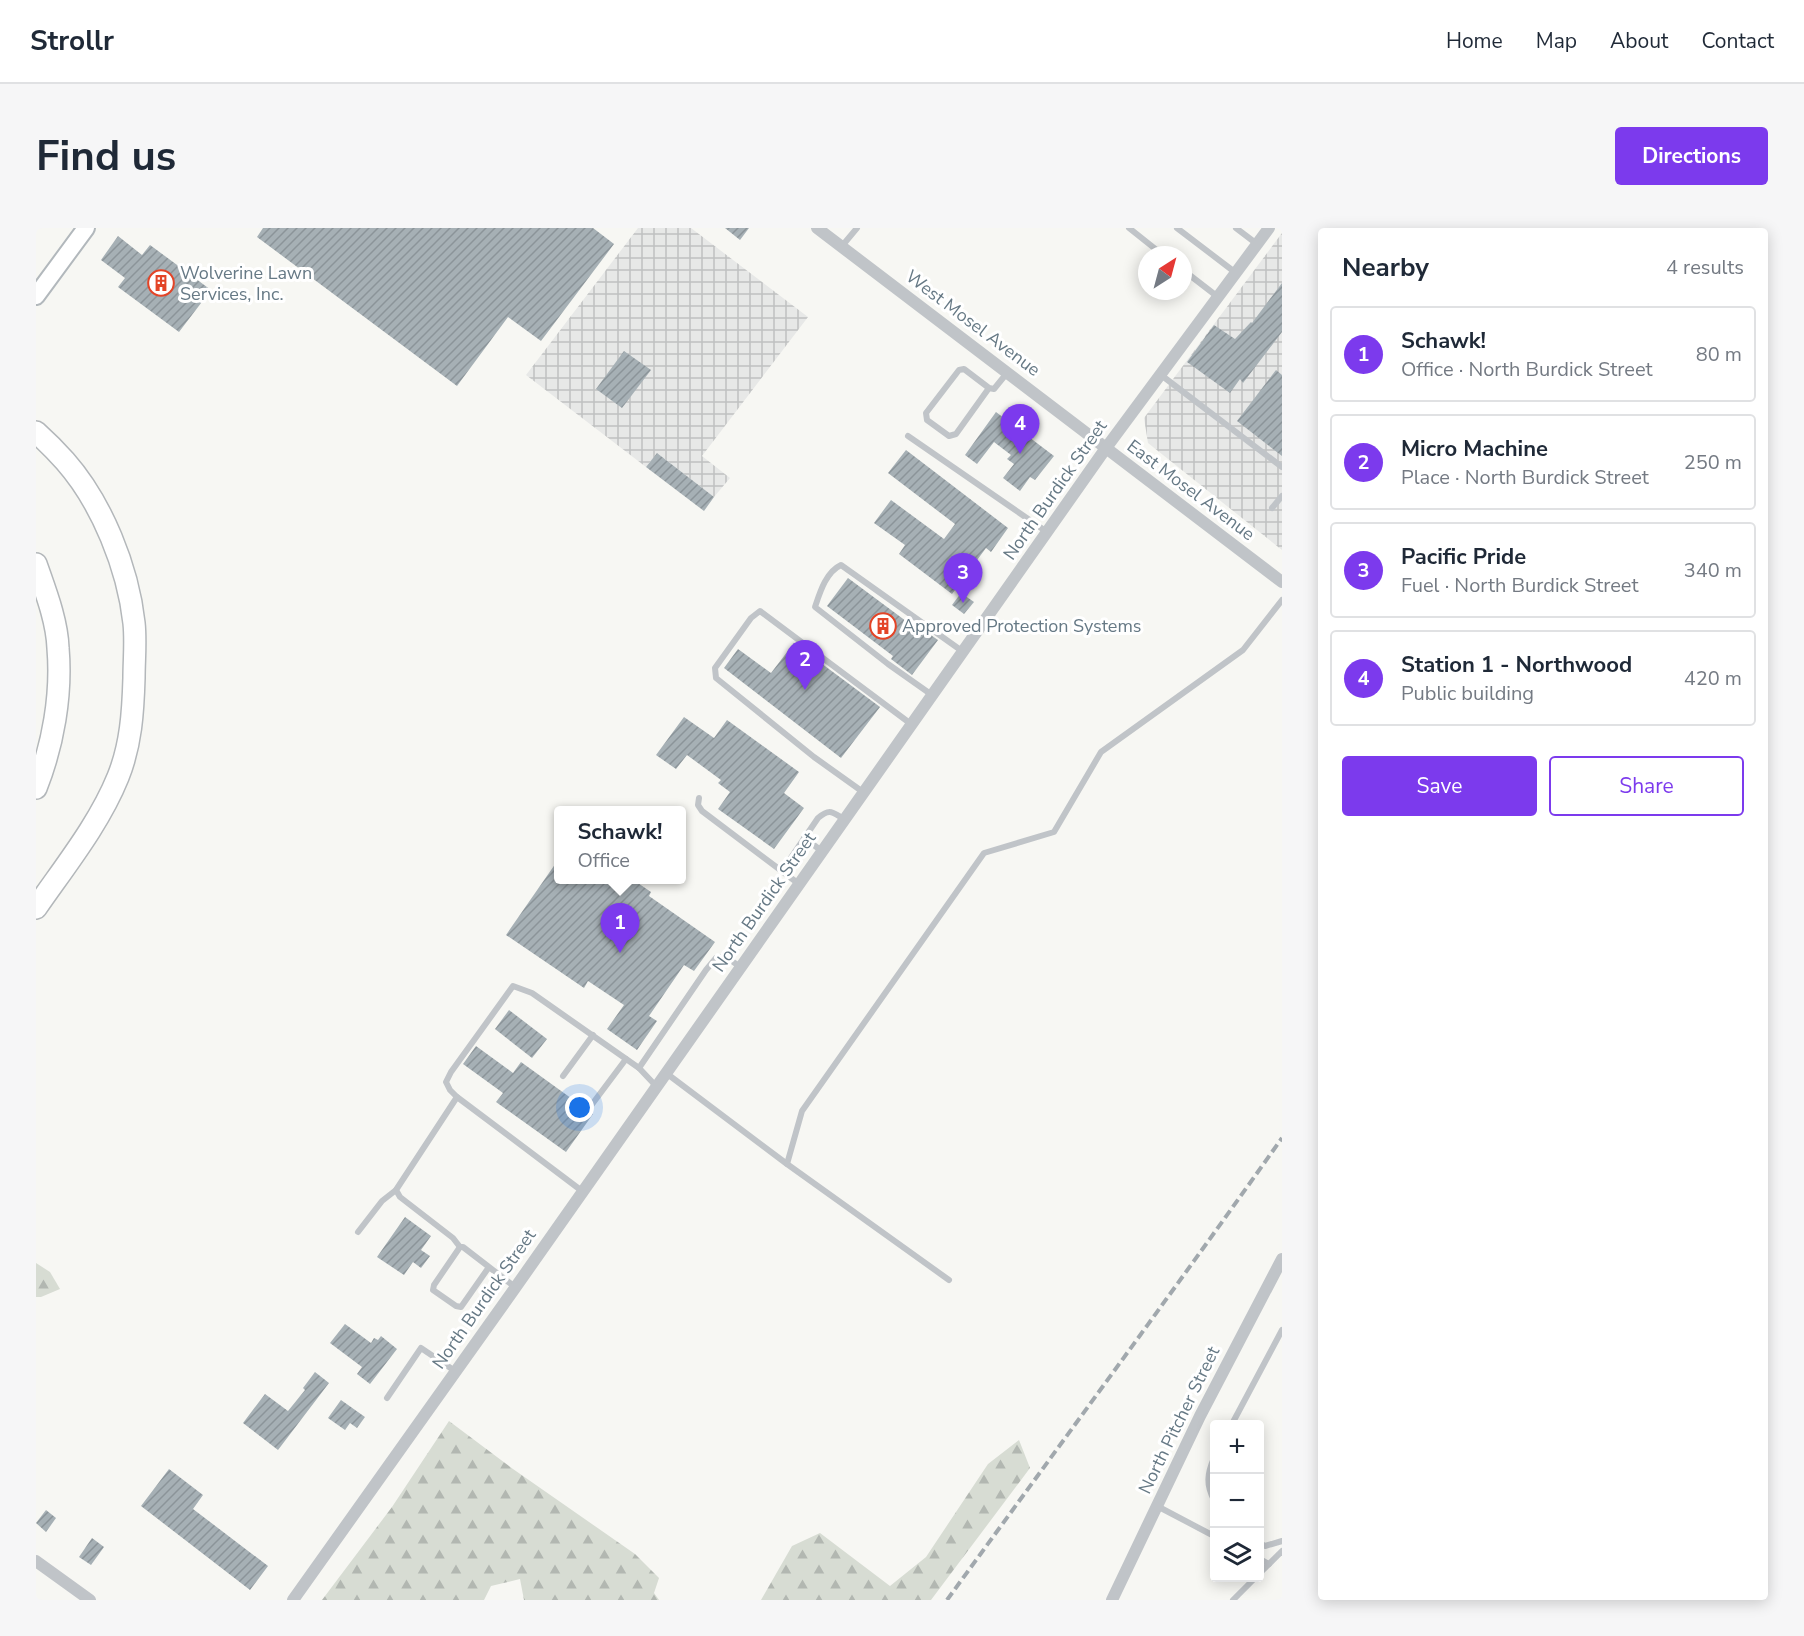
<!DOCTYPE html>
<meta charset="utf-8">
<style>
:root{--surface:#fff;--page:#f6f6f7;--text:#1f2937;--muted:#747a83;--line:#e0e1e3;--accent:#7c3aed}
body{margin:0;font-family:"Nunito Sans",sans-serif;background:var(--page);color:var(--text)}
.controls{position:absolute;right:18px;bottom:18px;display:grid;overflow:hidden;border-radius:6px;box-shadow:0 3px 15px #0003}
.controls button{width:54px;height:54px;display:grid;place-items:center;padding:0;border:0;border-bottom:2px solid var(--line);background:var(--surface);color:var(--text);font:30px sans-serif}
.compass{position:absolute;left:1102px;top:18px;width:54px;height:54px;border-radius:50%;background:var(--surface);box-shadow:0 3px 15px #0003;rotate:36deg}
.you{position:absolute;left:544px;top:880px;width:21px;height:21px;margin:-15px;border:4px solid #fff;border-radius:50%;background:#1a73e8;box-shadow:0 0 0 9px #1a73e833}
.badge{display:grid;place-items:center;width:39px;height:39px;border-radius:50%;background:var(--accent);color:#fff;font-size:20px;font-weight:700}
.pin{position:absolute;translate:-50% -50px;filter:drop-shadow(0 2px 3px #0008)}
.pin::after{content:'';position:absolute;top:32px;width:21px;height:18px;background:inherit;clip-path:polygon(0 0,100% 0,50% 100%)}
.popup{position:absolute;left:518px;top:578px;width:132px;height:78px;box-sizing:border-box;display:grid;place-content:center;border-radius:6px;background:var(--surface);filter:drop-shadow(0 2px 4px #0005);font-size:20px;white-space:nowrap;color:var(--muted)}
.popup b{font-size:22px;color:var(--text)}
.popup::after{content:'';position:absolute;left:50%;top:100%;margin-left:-12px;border:12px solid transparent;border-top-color:var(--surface)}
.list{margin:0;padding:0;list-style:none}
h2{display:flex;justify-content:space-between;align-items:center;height:78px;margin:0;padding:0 24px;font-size:26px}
h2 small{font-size:20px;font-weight:400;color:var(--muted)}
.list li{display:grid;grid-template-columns:39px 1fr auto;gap:18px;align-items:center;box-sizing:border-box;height:96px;margin:0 12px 12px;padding:0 12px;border:2px solid var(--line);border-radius:6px}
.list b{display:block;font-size:22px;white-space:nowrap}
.list p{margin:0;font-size:20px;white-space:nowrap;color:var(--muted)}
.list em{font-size:20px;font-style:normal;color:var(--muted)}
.actions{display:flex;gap:12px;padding:18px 24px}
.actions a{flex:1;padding:14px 0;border:2px solid var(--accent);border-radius:6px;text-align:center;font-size:21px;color:var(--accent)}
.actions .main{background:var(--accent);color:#fff}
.icon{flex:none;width:33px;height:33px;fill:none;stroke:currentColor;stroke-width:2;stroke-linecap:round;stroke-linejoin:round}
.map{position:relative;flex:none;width:1246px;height:1372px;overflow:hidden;border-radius:6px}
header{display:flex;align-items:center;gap:36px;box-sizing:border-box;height:84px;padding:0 30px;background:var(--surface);border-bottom:2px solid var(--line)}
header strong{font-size:28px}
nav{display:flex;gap:33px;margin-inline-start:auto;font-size:21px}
.intro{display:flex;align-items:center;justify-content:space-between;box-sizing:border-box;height:144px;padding:0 36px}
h1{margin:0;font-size:42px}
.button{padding:15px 27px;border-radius:6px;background:var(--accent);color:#fff;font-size:21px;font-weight:700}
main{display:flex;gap:36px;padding:0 36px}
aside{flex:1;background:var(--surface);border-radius:6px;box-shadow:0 3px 15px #0003}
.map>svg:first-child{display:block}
.industrial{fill:url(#industrial-grid)}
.forest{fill:url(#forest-firs)}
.building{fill:url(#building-hatch)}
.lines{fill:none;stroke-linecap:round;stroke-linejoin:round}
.secondary-casing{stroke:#b2b8bc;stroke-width:20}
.highway-casing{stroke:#b3b7ba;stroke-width:24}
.lane{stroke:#c0c4c8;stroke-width:6}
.street{stroke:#c0c4c8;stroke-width:12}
.secondary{stroke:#fff;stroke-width:16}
.highway{stroke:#fff;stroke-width:21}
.rail{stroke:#a1a8ad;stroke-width:4;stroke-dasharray:9 4.5;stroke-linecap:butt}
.labels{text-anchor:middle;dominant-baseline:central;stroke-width:6;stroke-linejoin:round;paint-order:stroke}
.poi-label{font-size:18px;fill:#667985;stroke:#fff;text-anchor:start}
.street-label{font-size:18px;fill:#667985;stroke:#fff}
</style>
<header>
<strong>Strollr</strong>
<nav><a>Home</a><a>Map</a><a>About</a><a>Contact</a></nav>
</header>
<div class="intro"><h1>Find us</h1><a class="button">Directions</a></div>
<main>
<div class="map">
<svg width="1246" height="1372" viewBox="0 0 1246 1372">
<defs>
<pattern id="industrial-grid" width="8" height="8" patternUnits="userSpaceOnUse" patternTransform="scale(1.5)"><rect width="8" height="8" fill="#e7e8e7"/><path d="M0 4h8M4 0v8" fill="none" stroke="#bfc1c1"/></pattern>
<pattern id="forest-firs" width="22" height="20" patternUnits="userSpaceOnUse" patternTransform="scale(1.5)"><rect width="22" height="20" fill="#d7dcd3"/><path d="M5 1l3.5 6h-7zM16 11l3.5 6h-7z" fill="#b2b7b1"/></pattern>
<pattern id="building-hatch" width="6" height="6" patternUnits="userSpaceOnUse" patternTransform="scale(1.5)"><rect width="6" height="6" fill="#a6b0b5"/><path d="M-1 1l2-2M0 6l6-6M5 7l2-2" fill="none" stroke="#8b9499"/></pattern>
</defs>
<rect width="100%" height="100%" fill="#f7f7f3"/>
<g class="industrial">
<polygon points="602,0 655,0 772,89 666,228 694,250 678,269 621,225 610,239 490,147"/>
<polygon points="1246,5 1246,322 1112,215 1108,190"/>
</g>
<g class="forest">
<polygon points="0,1035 14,1044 24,1061 5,1069 0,1069"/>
<polygon points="413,1193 477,1241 599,1326 623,1350 618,1365 623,1372 488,1372 484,1351 455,1358 448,1372 286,1372 356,1279"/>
<polygon points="983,1212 994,1240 895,1372 725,1372 756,1318 784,1305 854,1358 890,1329 952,1236"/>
</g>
<g class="building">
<polygon points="227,0 557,0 578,16 505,113 472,89 421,158 221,9"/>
<polygon points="689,0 713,0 704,12"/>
<polygon points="82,8 106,27 114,17 175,62 143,104 82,59 89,50 65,32"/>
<polygon points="1246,55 1246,104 1207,155 1204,151 1194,165 1151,134 1178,97 1199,111 1215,94 1216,95"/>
<polygon points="588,123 615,142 586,180 560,161"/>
<polygon points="1240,142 1246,147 1246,228 1201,193"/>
<polygon points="960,184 1018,228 999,252 994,249 984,263 967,250 978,236 971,231 975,227 958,214 941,236 929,227"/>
<polygon points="870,222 972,300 955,324 950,320 916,366 863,326 869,317 838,295 855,272 908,311 919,296 852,245"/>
<polygon points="621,225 678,269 668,283 610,239"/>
<polygon points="812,350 878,399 880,397 902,412 876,447 855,431 857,428 791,378"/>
<polygon points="925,365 938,374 928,386 916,377"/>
<polygon points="758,415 844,479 805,530 688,440 702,421 735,445"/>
<polygon points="648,489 678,510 691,492 763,544 748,565 768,580 738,621 682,581 694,564 682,555 685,552 651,527 640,541 620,527"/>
<polygon points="522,632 522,651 596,651 615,664 613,668 679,714 658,743 648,737 613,788 621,793 601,822 571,801 588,777 552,753 548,760 470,707"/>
<polygon points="473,782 511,811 496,830 459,801"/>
<polygon points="440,818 477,845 485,834 557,886 530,924 460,874 467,865 427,836"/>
<polygon points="369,989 395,1008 385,1022 394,1028 385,1040 377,1034 368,1047 341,1029"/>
<polygon points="309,1096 335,1115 338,1110 342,1112 345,1108 361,1121 334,1156 321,1146 326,1139 294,1115"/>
<polygon points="279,1144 293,1155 242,1222 207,1195 229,1166 252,1183 269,1162 267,1160"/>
<polygon points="305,1172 329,1189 321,1200 314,1195 309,1202 292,1190"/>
<polygon points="133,1241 167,1267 157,1281 232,1338 214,1362 105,1278"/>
<polygon points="10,1282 20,1290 10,1304 0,1295"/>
<polygon points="56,1310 68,1319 55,1337 43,1329"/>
</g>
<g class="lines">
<g class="secondary-casing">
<polyline id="secondary" points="0,68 50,0"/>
</g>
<g class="highway-casing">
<g id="highway">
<path d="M0,204C10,213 20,223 29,233C66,275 92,340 98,395C100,413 98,432 98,450C97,484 95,517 82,549C63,596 29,638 0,680"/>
<path d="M0,336C9,362 21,392 22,420C26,467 17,517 0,560"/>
</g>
</g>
<g class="lane">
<polyline points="1093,0 1127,27"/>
<polyline points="1141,0 1200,45"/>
<polyline points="1200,0 1221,16"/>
<polyline points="806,18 821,0"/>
<polyline points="1147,42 1182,69"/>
<polyline points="1125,147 1246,239"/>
<polyline points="953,160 920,206 913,208 891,192 890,185 923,142 928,141 953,160 958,161 971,145"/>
<polyline points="872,208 1011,304"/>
<polyline points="1236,280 1246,268"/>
<path d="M896,467L852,436L779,379C784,364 790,344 805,337L926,423"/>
<polyline points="827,564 778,529 680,450 679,440 715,390 724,383 875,496"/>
<polyline points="663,570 662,577 666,583 763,656"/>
<polyline points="768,610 786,623"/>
<path d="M746,643L782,590C794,580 796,584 808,591"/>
<path d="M603,840L670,742L680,730C691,728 696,733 704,739"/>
<polyline points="630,845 751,936 913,1052"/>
<polyline points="527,848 557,807"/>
<polyline points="421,869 360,962 364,969 417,1010 424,1019"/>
<polyline points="554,879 590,831"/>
<polyline points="751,936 766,883 948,625 1018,604 1065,524 1207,422 1246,372"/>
<polyline points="546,963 421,869 414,862 410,854 415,844 477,758 496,765 603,840 620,858"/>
<polyline points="322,1004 346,973 360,962"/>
<polyline points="453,1039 425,1079 420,1078 397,1062 398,1057 424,1019 427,1019 479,1059"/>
<polyline points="351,1170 385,1120 419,1143"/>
<polyline points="1196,1196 1246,1102"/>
<path d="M1178,1230C1171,1246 1170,1257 1178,1272"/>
<polyline points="1121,1278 1178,1308"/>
<polyline points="1224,1315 1229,1318 1246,1313"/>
<polyline points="1224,1331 1233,1336"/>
<polyline points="1224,1345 1246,1323"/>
<polyline points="1197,1372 1219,1350"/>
</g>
<g class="street">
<polyline points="781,0 1246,354"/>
<polyline points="0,1333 54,1372"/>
<polyline points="257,1372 479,1060 1070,220 1233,0"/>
<polyline points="1076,1372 1164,1188 1246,1031"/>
</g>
<use href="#secondary" class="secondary"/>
<use href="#highway" class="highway"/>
<path class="rail" d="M911,1372C1023,1218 1136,1065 1246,910"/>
</g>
<defs>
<g id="building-ring" transform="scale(1.35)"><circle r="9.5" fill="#fff" stroke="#e34427" stroke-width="1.5"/><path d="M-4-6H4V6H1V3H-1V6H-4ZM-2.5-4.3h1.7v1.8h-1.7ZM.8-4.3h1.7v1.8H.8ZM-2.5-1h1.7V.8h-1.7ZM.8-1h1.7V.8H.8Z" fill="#e34427"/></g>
</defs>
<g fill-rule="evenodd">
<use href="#building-ring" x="125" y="55"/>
<use href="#building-ring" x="847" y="398"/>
</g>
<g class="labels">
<g class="poi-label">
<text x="144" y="45">Wolverine Lawn<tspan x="144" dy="21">Services, Inc.</tspan></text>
<text x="866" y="398">Approved Protection Systems</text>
</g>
<g class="street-label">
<text transform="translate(937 95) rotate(37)">West Mosel Avenue</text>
<text transform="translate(1019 262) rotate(-55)">North Burdick Street</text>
<text transform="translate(1155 262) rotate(37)">East Mosel Avenue</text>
<text transform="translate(728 674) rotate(-55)">North Burdick Street</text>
<text transform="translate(448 1071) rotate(-55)">North Burdick Street</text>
<text transform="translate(1143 1192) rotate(-64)">North Pitcher Street</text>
</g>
</g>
</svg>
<div class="controls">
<button>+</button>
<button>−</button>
<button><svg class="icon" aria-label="layers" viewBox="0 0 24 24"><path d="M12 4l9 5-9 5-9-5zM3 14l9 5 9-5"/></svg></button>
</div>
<svg class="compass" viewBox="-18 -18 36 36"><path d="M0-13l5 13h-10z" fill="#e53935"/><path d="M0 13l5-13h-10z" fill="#747a83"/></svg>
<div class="you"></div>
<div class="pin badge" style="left:584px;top:725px">1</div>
<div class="popup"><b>Schawk!</b>Office</div>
<div class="pin badge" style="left:769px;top:462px">2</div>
<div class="pin badge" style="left:927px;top:375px">3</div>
<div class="pin badge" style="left:984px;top:226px">4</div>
</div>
<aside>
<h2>Nearby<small>4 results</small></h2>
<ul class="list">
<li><span class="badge">1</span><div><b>Schawk!</b><p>Office · North Burdick Street</p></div><em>80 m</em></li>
<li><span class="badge">2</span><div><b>Micro Machine</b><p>Place · North Burdick Street</p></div><em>250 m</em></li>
<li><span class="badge">3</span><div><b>Pacific Pride</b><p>Fuel · North Burdick Street</p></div><em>340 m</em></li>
<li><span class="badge">4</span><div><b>Station 1 - Northwood</b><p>Public building</p></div><em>420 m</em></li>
</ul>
<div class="actions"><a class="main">Save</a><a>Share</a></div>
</aside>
</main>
